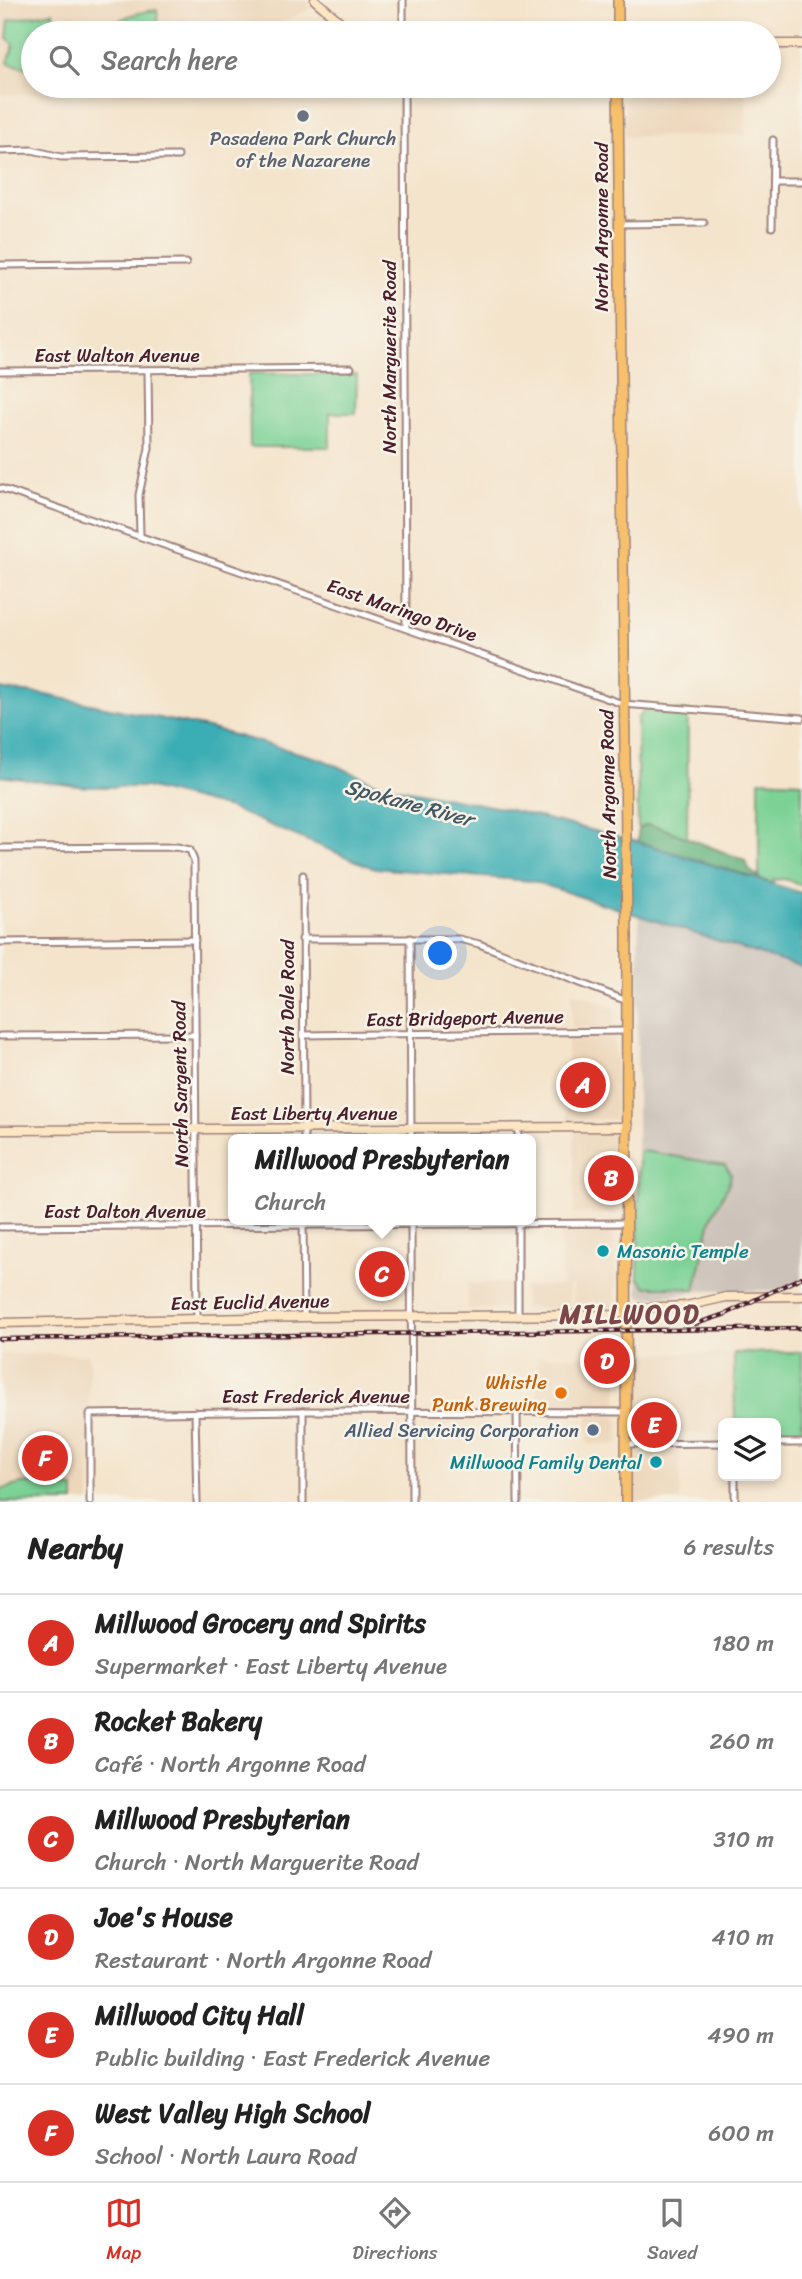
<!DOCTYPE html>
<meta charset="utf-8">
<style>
:root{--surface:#fff;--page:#f2f2f2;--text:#222;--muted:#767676;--line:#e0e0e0;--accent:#d93025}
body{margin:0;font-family:Sriracha,sans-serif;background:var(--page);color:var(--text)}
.controls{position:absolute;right:21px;bottom:21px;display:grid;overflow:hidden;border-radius:10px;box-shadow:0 4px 10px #0003}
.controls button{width:63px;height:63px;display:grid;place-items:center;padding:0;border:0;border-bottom:2px solid var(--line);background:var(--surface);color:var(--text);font:35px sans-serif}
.you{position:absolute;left:441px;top:954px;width:24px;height:24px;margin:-18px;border:5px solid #fff;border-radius:50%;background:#1a73e8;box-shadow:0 0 0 10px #1a73e833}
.badge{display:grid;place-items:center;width:46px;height:46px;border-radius:50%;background:var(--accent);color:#fff;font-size:23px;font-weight:700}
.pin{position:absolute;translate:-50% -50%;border:4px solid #fff;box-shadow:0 2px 7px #0006}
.popup{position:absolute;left:228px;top:1134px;width:308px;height:91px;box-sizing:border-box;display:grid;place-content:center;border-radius:10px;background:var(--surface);filter:drop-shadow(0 2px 5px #0005);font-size:23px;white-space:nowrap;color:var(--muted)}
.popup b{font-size:26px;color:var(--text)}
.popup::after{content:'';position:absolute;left:50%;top:100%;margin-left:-14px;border:14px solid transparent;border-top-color:var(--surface)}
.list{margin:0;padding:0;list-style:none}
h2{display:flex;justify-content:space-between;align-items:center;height:91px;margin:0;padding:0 28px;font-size:30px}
h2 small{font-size:23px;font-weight:400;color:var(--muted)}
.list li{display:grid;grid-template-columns:46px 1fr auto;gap:21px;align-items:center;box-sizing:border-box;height:98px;padding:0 28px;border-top:2px solid var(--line)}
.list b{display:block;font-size:26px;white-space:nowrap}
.list p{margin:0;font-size:23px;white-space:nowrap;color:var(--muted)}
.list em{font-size:23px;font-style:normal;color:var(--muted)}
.icon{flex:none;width:38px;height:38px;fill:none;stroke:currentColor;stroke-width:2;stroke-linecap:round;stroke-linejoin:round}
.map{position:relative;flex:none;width:802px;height:1502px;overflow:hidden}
.search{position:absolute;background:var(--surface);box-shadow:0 4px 10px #0003;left:21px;right:21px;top:21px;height:77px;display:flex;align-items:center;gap:18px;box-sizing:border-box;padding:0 24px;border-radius:38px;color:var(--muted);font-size:26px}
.sheet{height:679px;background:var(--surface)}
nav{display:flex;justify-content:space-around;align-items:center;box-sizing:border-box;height:98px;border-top:2px solid var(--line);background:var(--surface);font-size:19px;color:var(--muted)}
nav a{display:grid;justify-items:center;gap:4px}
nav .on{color:var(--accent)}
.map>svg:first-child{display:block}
.built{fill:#edd7bb}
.industrial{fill:#ccc2b9}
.green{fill:#7cd195;stroke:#637860;stroke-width:2}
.forest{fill:#65b37e;stroke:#586954;stroke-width:2}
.water{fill:#3badb4;stroke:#426670;stroke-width:2}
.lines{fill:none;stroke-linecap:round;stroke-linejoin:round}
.street-casing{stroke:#9f827c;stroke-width:9}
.secondary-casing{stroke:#9f827c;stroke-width:11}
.primary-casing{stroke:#9f827c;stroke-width:12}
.street{stroke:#fff;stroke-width:5}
.secondary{stroke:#fce6c4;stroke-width:8}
.primary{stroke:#f7c06c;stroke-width:9}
.rail-casing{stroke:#4a1f2b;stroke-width:4.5}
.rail{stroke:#f7f3e8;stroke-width:2;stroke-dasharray:5;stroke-linecap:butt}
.worship-dot{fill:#6b7280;stroke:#f7f3e8;stroke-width:2.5}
.culture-dot{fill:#0f9aa8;stroke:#f7f3e8;stroke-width:2.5}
.food-dot{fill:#e8710a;stroke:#f7f3e8;stroke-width:2.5}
.service-dot{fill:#5c6f8a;stroke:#f7f3e8;stroke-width:2.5}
.labels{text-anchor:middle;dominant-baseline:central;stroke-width:5;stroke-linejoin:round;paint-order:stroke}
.worship-label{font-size:19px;fill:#5b616d;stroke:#f7f3e8}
.street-label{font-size:19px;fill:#4a1f2b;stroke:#f7f3e8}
.culture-label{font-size:19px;fill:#0d838f;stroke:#f7f3e8;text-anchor:start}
.food-label{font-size:19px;fill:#c56008;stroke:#f7f3e8;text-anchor:end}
.service-label{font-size:19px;fill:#4e5e75;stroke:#f7f3e8;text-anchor:end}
.water-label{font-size:21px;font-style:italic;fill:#445862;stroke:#f7f3e8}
.district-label{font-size:26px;font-weight:bold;letter-spacing:2px;fill:#7c4746;stroke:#f7f3e8}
</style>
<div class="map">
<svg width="802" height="1502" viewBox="0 0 802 1502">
<rect width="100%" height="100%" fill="#f7f3e8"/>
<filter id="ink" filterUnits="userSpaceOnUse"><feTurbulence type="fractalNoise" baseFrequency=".0143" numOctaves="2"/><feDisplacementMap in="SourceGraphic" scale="14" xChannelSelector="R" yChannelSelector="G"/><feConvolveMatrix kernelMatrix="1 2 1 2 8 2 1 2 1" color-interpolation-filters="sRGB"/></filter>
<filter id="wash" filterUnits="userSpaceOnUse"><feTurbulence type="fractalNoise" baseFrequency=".00686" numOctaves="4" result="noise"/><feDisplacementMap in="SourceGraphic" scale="28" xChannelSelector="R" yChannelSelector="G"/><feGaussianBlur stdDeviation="1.57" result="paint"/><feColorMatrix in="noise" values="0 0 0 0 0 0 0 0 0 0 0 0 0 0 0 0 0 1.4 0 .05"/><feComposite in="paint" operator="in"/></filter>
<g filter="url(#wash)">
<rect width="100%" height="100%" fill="#f4e4cc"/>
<g class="built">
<polygon points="1,0 306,0 313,7 264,33 33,33 33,86 178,86 178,92 1,94"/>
<polygon points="626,86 746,86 745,135 624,137"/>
<polygon points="572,991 615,1007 615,1027 572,1028"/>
<polygon points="615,1036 615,1119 567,1120 567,1037"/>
<polygon points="574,1132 612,1132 615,1135 616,1214 574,1214"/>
<polygon points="614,1232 615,1307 573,1307 572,1285 569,1285 569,1308 524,1308 524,1287 562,1285 561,1233"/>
<polygon points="467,1283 512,1283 512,1309 468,1310"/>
<polygon points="734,1353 735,1423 723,1423 723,1434 642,1434 641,1439 634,1438 632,1434 635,1354"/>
<polygon points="0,1354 89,1354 90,1502 0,1502"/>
<polygon points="537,1356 618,1357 617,1405 611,1408 537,1408"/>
<polygon points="588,1414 616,1417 619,1422 618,1444 588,1444"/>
<polygon points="680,1449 680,1501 632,1501 634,1452"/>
</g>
<polygon class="industrial" points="639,915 802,968 802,1282 786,1290 701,1291 657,1297 642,1297 638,1293 637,1080"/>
<g class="green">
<path d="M157,10L159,33H104C119,17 136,12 157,10Z"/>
<polygon points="53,12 56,33 33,33 33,70 8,63 14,44 7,38 9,20"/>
<polygon points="249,373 357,375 356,413 330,413 330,447 250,447"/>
<path d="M651,709L688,711L687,839C670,832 655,822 638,829L637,719L644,710Z"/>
<polygon points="759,780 802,782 802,885 784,879 773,880 774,884 759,879"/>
<polygon points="643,1151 725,1165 731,1174 729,1183 711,1219 695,1290 679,1287 647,1287 638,1278 639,1152"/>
<polygon points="802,1352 802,1433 776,1434 776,1423 735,1423 734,1353"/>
<polygon points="37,1483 74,1488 74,1502 0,1502 0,1490 21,1484"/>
</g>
<polygon class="forest" points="647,825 662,828 744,860 750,871 758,876 759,879 638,842 638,829"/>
<polygon class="water" points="0,689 41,694 208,728 321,759 378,784 511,810 638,842 802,893 802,968 532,881 373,868 229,808 146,787 85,787 0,776"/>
</g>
<g filter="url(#ink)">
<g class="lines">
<g class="street-casing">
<g id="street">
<polyline points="403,0 403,33"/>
<polyline points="404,86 406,628"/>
<polyline points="0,151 32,150 61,157 178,156"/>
<polyline points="773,181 802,181"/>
<polyline points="618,224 704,223"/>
<polyline points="772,227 773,140"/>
<polyline points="0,265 186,263"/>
<polyline points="0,371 351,368"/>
<polyline points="0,488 623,704 802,718"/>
<polyline points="140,535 139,495 149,448 148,370"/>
<polyline points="0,848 177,847 190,850 194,861 197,1318"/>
<polyline points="303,875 304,1139"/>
<polyline points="410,938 411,1139"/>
<polyline points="302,939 459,939 479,944 627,1001"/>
<polyline points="0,942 195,940"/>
<polyline points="303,1035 627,1031"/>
<polyline points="0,1036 195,1035"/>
<polyline points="518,1127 518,1139"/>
<polyline points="303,1220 304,1317"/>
<polyline points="411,1220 412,1502"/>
<polyline points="518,1220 518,1317"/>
<polyline points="0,1227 627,1223"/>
<polyline points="517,1410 518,1502"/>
<polyline points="303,1411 303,1502"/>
<polyline points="195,1412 197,1502"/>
<polyline points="776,1443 802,1443"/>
<polyline points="626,1444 723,1443"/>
<polyline points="735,1476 735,1502"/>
<polyline points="90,1502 90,1414 303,1411 626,1412"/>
</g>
</g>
<g class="secondary-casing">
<g id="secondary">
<polyline points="315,0 353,33"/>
<polyline points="769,44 802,44"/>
<polyline points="0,1130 628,1127"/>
<polyline points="0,1323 304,1317 615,1315 639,1308 686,1306 726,1297 802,1296"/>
</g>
</g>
<g class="primary-casing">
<g id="primary">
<polyline points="618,33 618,0"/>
<polyline points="618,86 627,938 626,1502"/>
</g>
</g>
<use href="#street" class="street"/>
<use href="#secondary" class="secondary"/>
<use href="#primary" class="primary"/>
<g class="rail-casing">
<g id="rail">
<polyline points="695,1324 726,1314 802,1277"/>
<polyline points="0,1339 802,1328"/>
</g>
</g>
<use href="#rail" class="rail"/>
</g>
</g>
<circle class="worship-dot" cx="303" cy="116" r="7"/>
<g class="culture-dot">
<circle cx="603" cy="1251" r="7"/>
<circle cx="656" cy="1462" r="7"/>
</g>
<circle class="food-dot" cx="561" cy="1393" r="7"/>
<circle class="service-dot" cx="593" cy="1430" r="7"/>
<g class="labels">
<g class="worship-label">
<text x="303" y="138">Pasadena Park Church<tspan x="303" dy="22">of the Nazarene</tspan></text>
</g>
<g class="street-label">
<text transform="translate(601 227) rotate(-90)">North Argonne Road</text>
<text x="117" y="355">East Walton Avenue</text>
<text transform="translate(389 357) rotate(-90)">North Marguerite Road</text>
<text transform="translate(402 610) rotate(19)">East Maringo Drive</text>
<text transform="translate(608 794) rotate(-91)">North Argonne Road</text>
<text transform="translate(287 1007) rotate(-90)">North Dale Road</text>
<text transform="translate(465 1018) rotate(-1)">East Bridgeport Avenue</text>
<text transform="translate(180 1084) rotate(-91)">North Sargent Road</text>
<text x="314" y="1113">East Liberty Avenue</text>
<text x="125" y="1211">East Dalton Avenue</text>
<text transform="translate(250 1302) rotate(-1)">East Euclid Avenue</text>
<text x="316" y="1396">East Frederick Avenue</text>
</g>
<g class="culture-label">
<text x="617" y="1251">Masonic Temple</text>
<text x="642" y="1462" text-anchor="end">Millwood Family Dental</text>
</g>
<g class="food-label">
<text x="547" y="1382">Whistle<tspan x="547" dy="22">Punk Brewing</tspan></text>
</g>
<g class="service-label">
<text x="579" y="1430">Allied Servicing Corporation</text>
</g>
<g class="water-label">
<text transform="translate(409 803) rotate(15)">Spokane River</text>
</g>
<g class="district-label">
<text x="630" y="1314">MILLWOOD</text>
</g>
</g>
</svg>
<div class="controls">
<button><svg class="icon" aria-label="layers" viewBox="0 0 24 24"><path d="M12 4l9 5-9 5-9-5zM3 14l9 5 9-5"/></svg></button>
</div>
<div class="you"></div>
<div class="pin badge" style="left:583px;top:1085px">A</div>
<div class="pin badge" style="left:611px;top:1178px">B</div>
<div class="pin badge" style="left:382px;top:1274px">C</div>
<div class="popup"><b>Millwood Presbyterian</b>Church</div>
<div class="pin badge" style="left:607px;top:1361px">D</div>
<div class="pin badge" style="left:654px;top:1425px">E</div>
<div class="pin badge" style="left:45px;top:1458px">F</div>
<div class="search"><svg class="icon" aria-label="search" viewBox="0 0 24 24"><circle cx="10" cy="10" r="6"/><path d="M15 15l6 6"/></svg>Search here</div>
</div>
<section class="sheet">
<h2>Nearby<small>6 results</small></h2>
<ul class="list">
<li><span class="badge">A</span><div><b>Millwood Grocery and Spirits</b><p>Supermarket · East Liberty Avenue</p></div><em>180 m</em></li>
<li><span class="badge">B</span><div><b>Rocket Bakery</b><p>Café · North Argonne Road</p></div><em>260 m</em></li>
<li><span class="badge">C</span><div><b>Millwood Presbyterian</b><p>Church · North Marguerite Road</p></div><em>310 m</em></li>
<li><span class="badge">D</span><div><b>Joe's House</b><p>Restaurant · North Argonne Road</p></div><em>410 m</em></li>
<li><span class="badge">E</span><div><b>Millwood City Hall</b><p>Public building · East Frederick Avenue</p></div><em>490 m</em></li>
<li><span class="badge">F</span><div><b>West Valley High School</b><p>School · North Laura Road</p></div><em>600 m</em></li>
</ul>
</section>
<nav>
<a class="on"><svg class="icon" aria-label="map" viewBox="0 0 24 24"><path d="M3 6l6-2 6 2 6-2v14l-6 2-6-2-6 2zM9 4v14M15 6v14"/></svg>Map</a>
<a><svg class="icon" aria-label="directions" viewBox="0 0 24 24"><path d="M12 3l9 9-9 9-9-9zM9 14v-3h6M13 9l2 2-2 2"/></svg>Directions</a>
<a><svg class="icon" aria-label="saved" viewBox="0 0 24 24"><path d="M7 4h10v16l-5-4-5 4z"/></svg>Saved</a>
</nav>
